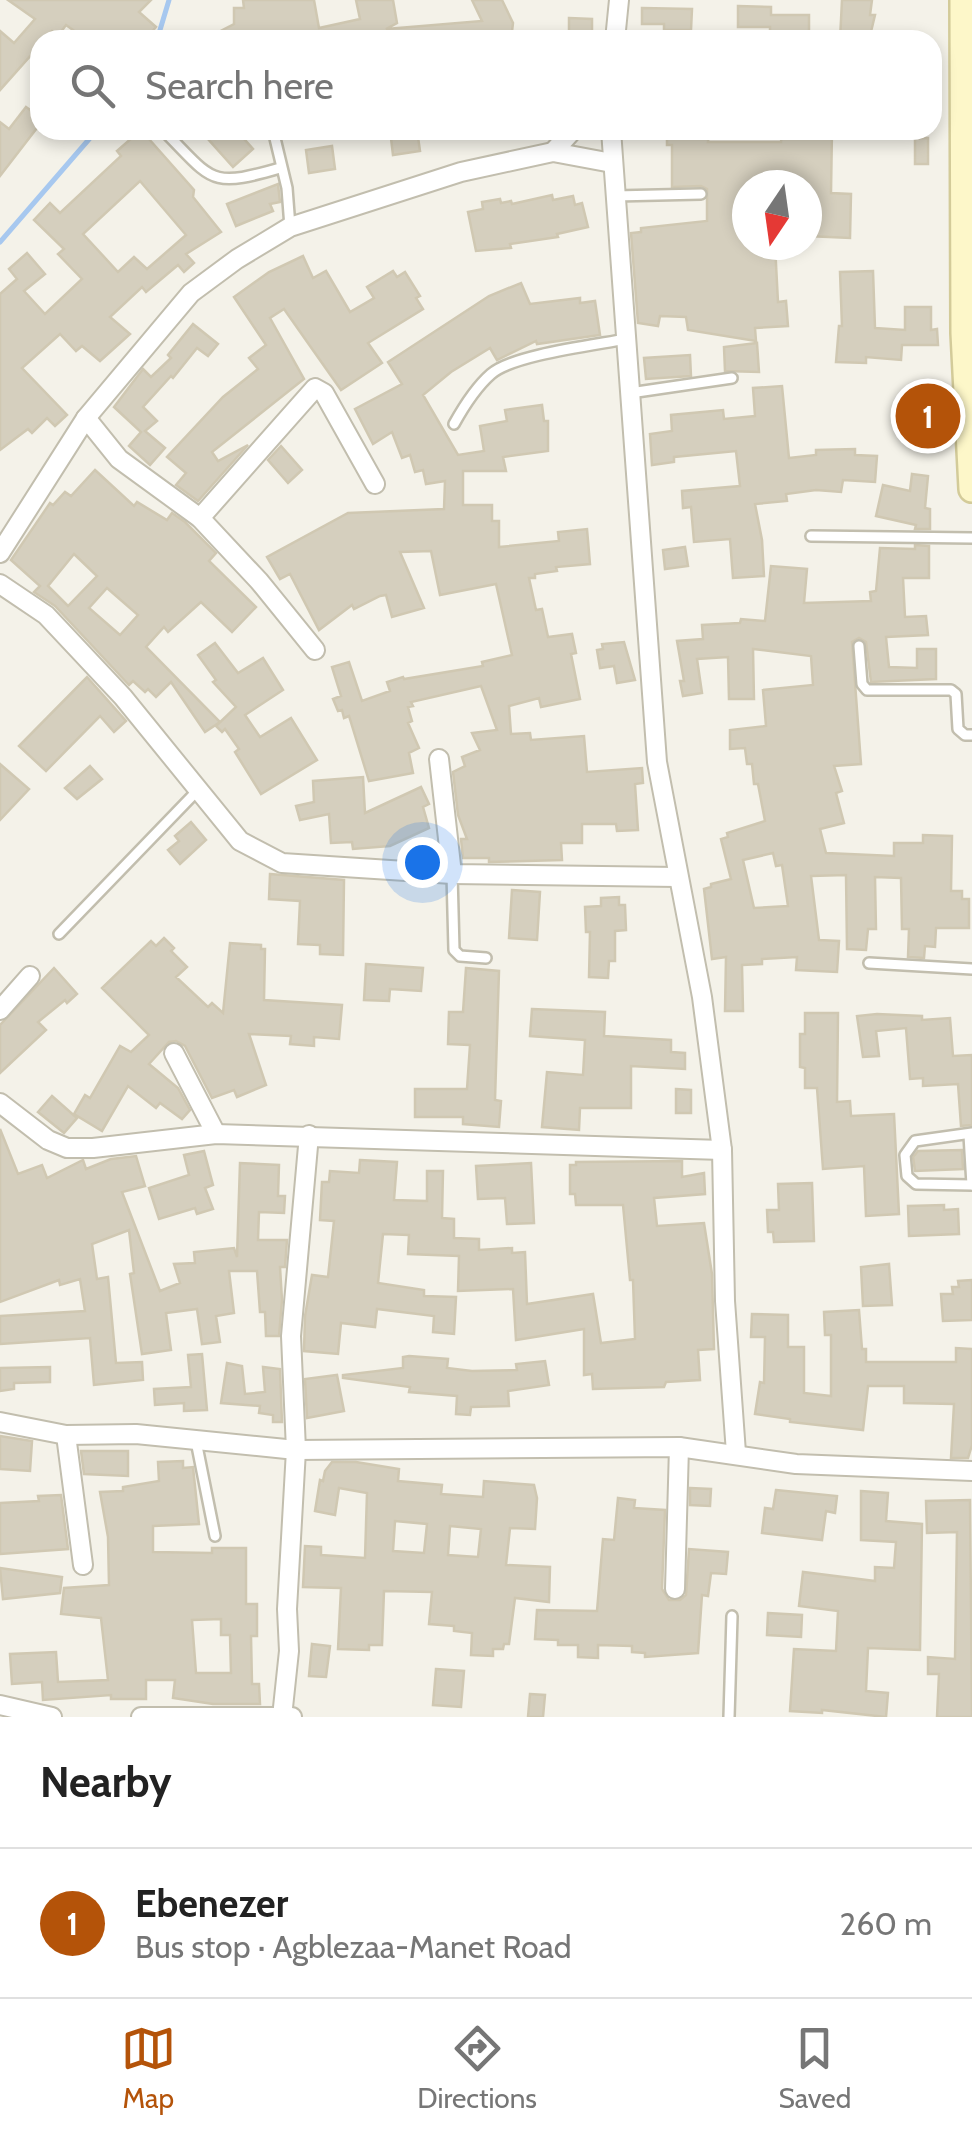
<!DOCTYPE html>
<meta charset="utf-8">
<style>
:root{--surface:#fff;--page:#f2f2f2;--text:#222;--muted:#767676;--line:#e0e0e0;--accent:#b45309}
body{margin:0;font-family:Cabin,sans-serif;background:var(--page);color:var(--text)}
.compass{position:absolute;left:732px;top:170px;width:90px;height:90px;border-radius:50%;background:var(--surface);box-shadow:0 5px 15px #0003;rotate:193deg}
.you{position:absolute;left:422px;top:862px;width:35px;height:35px;margin:-25px;border:8px solid #fff;border-radius:50%;background:#1a73e8;box-shadow:0 0 0 15px #1a73e833}
.badge{display:grid;place-items:center;width:65px;height:65px;border-radius:50%;background:var(--accent);color:#fff;font-size:32px;font-weight:700}
.pin{position:absolute;translate:-50% -50%;border:5px solid #fff;box-shadow:0 2px 10px #0006}
.list{margin:0;padding:0;list-style:none}
h2{display:flex;justify-content:space-between;align-items:center;height:130px;margin:0;padding:0 40px;font-size:42px}
h2 small{font-size:32px;font-weight:400;color:var(--muted)}
.list li{display:grid;grid-template-columns:65px 1fr auto;gap:30px;align-items:center;box-sizing:border-box;height:150px;padding:0 40px;border-top:2px solid var(--line)}
.list b{display:block;font-size:38px;white-space:nowrap}
.list p{margin:0;font-size:32px;white-space:nowrap;color:var(--muted)}
.list em{font-size:32px;font-style:normal;color:var(--muted)}
.icon{flex:none;width:55px;height:55px;fill:none;stroke:currentColor;stroke-width:2;stroke-linecap:round;stroke-linejoin:round}
.map{position:relative;flex:none;width:972px;height:1717px;overflow:hidden}
.search{position:absolute;background:var(--surface);box-shadow:0 5px 15px #0003;left:30px;right:30px;top:30px;height:110px;display:flex;align-items:center;gap:25px;box-sizing:border-box;padding:0 35px;border-radius:30px;color:var(--muted);font-size:38px}
.sheet{height:280px;background:var(--surface)}
nav{display:flex;justify-content:space-around;align-items:center;box-sizing:border-box;height:140px;border-top:2px solid var(--line);background:var(--surface);font-size:28px;color:var(--muted)}
nav a{display:grid;justify-items:center;gap:5px}
nav .on{color:var(--accent)}
.map>svg:first-child{display:block}
.lines{fill:none;stroke-linecap:round;stroke-linejoin:round}
.stream{stroke:#a7c8ef;stroke-width:5}
.building{fill:#d5cfbe;stroke:#d0c8b2;stroke-width:2.5;fill-rule:evenodd}
.lane-casing{stroke:#c2beae;stroke-width:14}
.street-casing{stroke:#c2beae;stroke-width:22}
.secondary-casing{stroke:#d3cb99;stroke-width:30}
.lane{stroke:#fff;stroke-width:9}
.street{stroke:#fff;stroke-width:18}
.secondary{stroke:#fdf7c9;stroke-width:25}
</style>
<div class="map">
<svg width="972" height="1717" viewBox="0 0 972 1717">
<rect width="100%" height="100%" fill="#f4f2e9"/>
<g class="lines">
<g class="stream">
<polyline points="157,40 169,0"/>
<polyline points="0,242 97,130"/>
</g>
</g>
<g class="building">
<polygon points="8,0 151,0 139,12 156,27 145,40 87,40 66,25 58,36 52,31 45,40 40,40 40,45 0,90 0,31 14,43 35,19"/>
<polygon points="243,0 314,0 319,28 360,19 356,0 393,0 397,23 386,29 482,21 472,0 502,0 513,23 511,40 378,40 377,34 366,40 203,40 234,24 234,8 244,8"/>
<polygon points="842,0 872,0 870,15 875,15 869,40 840,40"/>
<polygon points="738,6 771,7 771,15 809,15 809,40 770,40 770,27 738,27"/>
<polygon points="642,8 692,9 691,30 664,30 664,24 642,24"/>
<polygon points="569,18 592,19 592,32 585,32 585,40 569,40"/>
<polygon points="26,107 40,117 40,124 0,176 0,122 9,129"/>
<path d="M141,130L194,190L193,197L221,232L186,254L194,263L184,272L178,265L146,292L142,287L110,317L130,334L100,361L82,346L76,351L60,334L22,368L67,415L55,426L47,418L32,433L28,429L0,450V294L17,279L9,269L27,253L45,274L24,291L45,314L82,279L58,254L64,249L34,220L50,203L60,213L121,156L117,151ZM140,181L186,235L147,269L134,257L118,272L83,234Z"/>
<polygon points="218,130 236,130 253,149 233,167 208,139"/>
<polygon points="390,130 417,130 420,151 393,155"/>
<polygon points="667,130 709,130 708,142 781,142 782,130 832,130 831,193 851,194 850,238 807,236 807,185 747,185 747,245 775,245 778,302 786,301 788,326 755,328 756,341 688,330 686,317 660,316 658,326 638,323 631,233 641,232 641,228 707,221 707,189 701,186 672,187 672,145 667,145"/>
<rect x="915" y="138" width="13" height="26"/>
<polygon points="332,146 335,169 309,173 306,150"/>
<polygon points="278,184 280,202 270,204 273,211 236,226 227,204"/>
<polygon points="552,195 553,200 573,196 575,205 582,203 588,227 557,234 558,237 510,244 511,248 476,251 468,212 483,209 482,202 500,199 501,203 511,201 512,204"/>
<polygon points="303,256 313,278 326,271 350,312 374,298 367,287 393,271 397,277 405,272 420,296 416,298 423,309 368,343 382,363 341,390 284,309 270,318 304,379 212,452 218,461 248,445 198,501 176,485 186,473 167,457 223,397 258,369 249,358 266,345 234,297 269,272"/>
<polygon points="873,271 875,328 905,330 905,307 931,307 931,330 937,329 938,345 902,345 901,360 866,357 866,363 836,362 839,326 842,326 840,272"/>
<polygon points="521,283 530,304 580,298 580,303 595,301 600,335 537,344 536,341 497,360 490,348 451,372 423,395 458,455 484,451 480,426 507,421 505,410 542,405 544,421 548,421 548,451 503,457 506,471 463,471 463,505 492,505 492,521 499,521 499,547 559,541 558,532 587,529 590,564 556,567 557,571 535,574 535,578 529,578 536,610 542,609 548,637 572,634 576,653 571,654 580,699 541,707 539,698 509,706 511,734 530,733 531,740 584,736 587,772 642,768 643,783 635,784 638,830 617,831 616,824 582,824 582,843 561,843 562,860 489,862 489,858 463,858 461,839 467,839 458,815 453,772 465,766 462,757 480,750 472,733 497,730 481,686 411,702 413,706 408,707 412,721 408,723 419,748 409,753 413,773 369,781 349,716 344,718 342,710 338,711 333,699 341,696 332,667 349,662 362,701 390,691 387,682 403,677 404,679 483,666 482,662 512,655 496,584 440,595 431,551 400,552 424,608 392,617 386,595 380,596 354,609 352,605 319,630 290,574 280,579 267,557 348,513 444,509 445,481 426,484 423,470 415,472 410,455 402,458 392,432 373,444 355,409 402,384 388,362 489,296"/>
<polygon points="193,324 218,344 208,356 197,348 173,378 171,376 143,407 157,421 145,431 165,448 150,465 129,446 141,432 114,407 143,369 151,377 171,358 168,355"/>
<polygon points="757,343 759,372 725,371 724,347"/>
<polygon points="690,355 691,376 646,379 644,358"/>
<polygon points="782,386 789,458 816,455 816,450 855,449 855,455 877,456 875,482 843,480 841,492 816,490 786,494 787,501 755,504 762,540 764,576 733,578 730,539 694,542 691,507 683,508 682,491 740,486 736,451 674,457 674,462 652,465 650,434 672,431 671,415 723,410 724,419 755,416 753,388"/>
<polygon points="281,446 302,470 288,483 268,460"/>
<path d="M95,470L134,506L137,502L167,520L172,513L185,522L216,553L209,561L256,607L232,632L201,602L168,632L164,627L146,647L220,722L205,732L171,682L156,697L148,689L145,692L133,681L129,685L55,606L34,592L40,586L11,560L50,503L53,505L65,492L71,496ZM74,554L97,576L68,606L48,586ZM107,588L138,615L120,635L89,608Z"/>
<polygon points="912,474 928,476 925,508 930,509 930,529 915,529 916,525 876,516 883,485 910,491"/>
<path d="M915,545L929,546V578H903L905,617L926,616L928,635L886,637L889,667L917,668V649H936V679L871,682L866,642L859,638L852,642L861,764L834,766L842,791L836,793L844,823L820,829L826,853L894,856V843H923V835L952,836L951,891H962V899H969V928H936L935,947L925,946L924,958L908,957L909,929H902L901,878L875,877L876,929H868L866,950L847,949L846,875L811,876L819,940L839,941L837,972L796,970L797,957L762,959V964L742,965L743,1011H725L726,957L712,959L704,889L711,887V884L731,879L721,839L728,837L727,833L765,821L758,784H754L752,764H747L745,748L730,749V730L766,726L763,690L813,685L811,656L753,649L754,699H729L728,657L697,659L702,693L683,696L680,681H684L677,641L703,639L702,625L740,623L741,619L765,621L771,566L807,569L804,603L871,601L870,592L876,591L880,548L915,549ZM773,853L776,866L782,865L788,906L754,908L743,860Z"/>
<polygon points="685,547 688,566 665,569 663,550"/>
<polygon points="624,642 635,680 617,683 614,666 600,668 597,650 603,649 602,644"/>
<polygon points="215,643 238,673 263,658 283,690 245,715 260,737 291,718 317,760 261,794 235,752 239,749 225,729 222,732 216,726 236,707 213,682 216,680 198,655"/>
<polygon points="87,677 126,721 114,732 100,716 46,771 19,746"/>
<polygon points="0,764 29,789 0,820"/>
<polygon points="90,766 102,779 77,799 65,788"/>
<polygon points="363,777 365,813 421,787 429,804 423,807 429,828 390,846 353,849 352,842 331,843 329,814 300,820 296,806 314,802 313,781"/>
<polygon points="191,822 206,840 180,864 168,850 179,841 175,836"/>
<polygon points="270,874 344,880 343,955 320,954 320,945 298,944 300,901 269,899"/>
<polygon points="512,890 540,892 537,940 509,938"/>
<polygon points="619,897 619,905 625,905 626,930 615,931 615,961 609,961 608,978 589,977 590,932 586,932 585,907 601,906 601,898"/>
<polygon points="164,938 174,948 171,951 187,967 176,977 208,1007 212,1003 223,1013 230,943 261,945 261,949 265,949 264,1000 342,1005 339,1039 314,1037 314,1046 290,1044 291,1036 249,1034 266,1085 237,1097 234,1090 212,1098 185,1046 176,1041 169,1042 149,1064 178,1088 190,1110 182,1119 160,1103 156,1108 128,1086 102,1131 74,1114 85,1095 90,1098 120,1046 131,1052 149,1035 102,988 151,941 156,946"/>
<polygon points="366,964 423,968 421,991 390,989 389,1001 364,1000"/>
<polygon points="54,968 77,994 67,1003 65,1000 38,1022 46,1030 0,1073 0,1025"/>
<polygon points="466,968 499,971 495,1100 501,1101 499,1127 463,1124 463,1117 415,1117 415,1089 467,1089 470,1045 448,1044 449,1012 463,1012"/>
<polygon points="532,1009 605,1012 604,1036 671,1040 671,1052 685,1053 685,1069 631,1066 631,1108 580,1108 579,1130 542,1127 547,1072 583,1075 585,1040 530,1036"/>
<polygon points="805,1013 838,1013 837,1102 850,1101 851,1116 894,1114 899,1214 866,1216 864,1166 823,1169 817,1088 805,1088 805,1068 800,1067 800,1034 805,1034"/>
<polygon points="877,1014 922,1016 922,1020 950,1018 953,1056 972,1055 972,1125 961,1126 958,1084 923,1086 923,1078 910,1079 906,1028 876,1031 879,1056 863,1057 857,1016"/>
<polygon points="676,1089 691,1090 691,1113 676,1113"/>
<polygon points="52,1096 77,1118 64,1133 38,1112"/>
<polygon points="0,1129 18,1174 42,1165 47,1178 83,1160 86,1169 111,1159 136,1156 145,1186 122,1192 160,1291 180,1283 174,1264 195,1263 194,1252 234,1248 237,1257 240,1163 279,1165 278,1196 285,1196 284,1213 259,1212 258,1240 287,1240 285,1267 280,1267 282,1300 279,1336 266,1336 265,1312 260,1312 257,1271 229,1271 234,1313 216,1316 220,1342 202,1344 197,1309 166,1313 171,1350 142,1354 130,1274 134,1273 129,1230 92,1244 97,1279 108,1277 116,1363 142,1362 143,1380 94,1385 90,1338 0,1344 0,1316 85,1311 80,1279 60,1285 59,1280 0,1302"/>
<polygon points="962,1150 963,1169 915,1171 913,1157 918,1151"/>
<polygon points="204,1151 213,1185 205,1188 213,1209 197,1214 195,1208 159,1219 149,1188 189,1175 184,1155"/>
<polygon points="360,1160 397,1162 394,1200 427,1201 427,1171 443,1171 442,1218 454,1219 454,1238 479,1239 479,1250 512,1248 512,1253 525,1252 527,1304 593,1294 601,1343 635,1339 633,1280 630,1280 623,1205 576,1205 575,1194 570,1194 570,1165 576,1165 576,1162 682,1161 682,1177 704,1173 705,1194 654,1198 657,1226 704,1223 712,1274 714,1349 698,1350 700,1380 666,1382 664,1387 593,1389 592,1374 584,1375 584,1329 516,1340 513,1289 458,1291 459,1256 408,1254 409,1235 383,1234 378,1283 424,1290 424,1296 456,1297 454,1334 433,1332 434,1316 377,1309 375,1327 341,1323 338,1354 304,1351 305,1316 312,1275 328,1277 334,1221 320,1220 322,1182 329,1182 330,1171 359,1173"/>
<polygon points="531,1163 534,1223 507,1224 505,1198 478,1199 476,1166"/>
<polygon points="812,1183 814,1241 774,1242 773,1232 768,1232 767,1210 779,1210 778,1184"/>
<polygon points="944,1205 944,1210 958,1209 959,1234 909,1236 908,1206"/>
<polygon points="889,1264 892,1305 863,1306 861,1267"/>
<polygon points="972,1280 972,1320 943,1321 941,1294 953,1294 952,1287 959,1287 958,1281"/>
<polygon points="859,1310 862,1349 866,1349 866,1362 956,1362 956,1348 972,1349 972,1445 968,1458 951,1458 954,1404 904,1403 904,1386 868,1386 863,1430 790,1422 790,1419 755,1414 760,1382 764,1383 765,1337 751,1337 752,1314 788,1315 788,1347 804,1347 804,1393 831,1396 831,1335 825,1335 824,1312"/>
<polygon points="202,1354 207,1410 184,1411 184,1403 155,1405 154,1389 191,1387 188,1355"/>
<polygon points="409,1356 448,1359 447,1368 472,1371 517,1370 516,1364 545,1361 549,1385 508,1391 509,1406 471,1407 470,1415 456,1414 457,1396 409,1392 410,1387 343,1378 343,1375 403,1368 403,1357"/>
<polygon points="227,1363 242,1366 245,1394 265,1392 263,1367 280,1369 282,1422 273,1422 273,1415 259,1413 260,1406 221,1403"/>
<polygon points="50,1367 50,1382 14,1383 14,1389 0,1391 0,1368"/>
<polygon points="337,1375 344,1411 307,1418 305,1379"/>
<polygon points="0,1436 32,1441 30,1471 0,1469"/>
<polygon points="81,1451 128,1451 128,1476 84,1474"/>
<path d="M183,1461V1468L193,1467L199,1524L153,1526V1552L212,1553V1548H246V1604H257V1636H251L252,1684H259L260,1704H213L173,1698L175,1680H146V1699H111V1695L43,1700L42,1682L12,1684L10,1654L56,1652L58,1682L108,1680L101,1618L61,1614L64,1588L109,1585L108,1537L100,1492L123,1491V1487L159,1481L158,1462ZM221,1619V1635H230L231,1673H196L192,1620Z"/>
<path d="M332,1462H356L399,1469L398,1481L442,1485L441,1494L483,1497L484,1481L534,1485L537,1498L535,1529L510,1528L506,1565L550,1567L549,1602L515,1598L509,1644H504L503,1649H493V1656L471,1655L472,1633L454,1631V1626L429,1624L432,1592L384,1591L382,1645H369V1650L338,1649L341,1588L303,1587L305,1546L321,1547V1555L365,1558L367,1493L339,1488L335,1515L315,1511L320,1480L323,1481L325,1471ZM395,1521L427,1524L424,1553L393,1551ZM450,1526L481,1529L478,1557L448,1555Z"/>
<polygon points="690,1488 711,1489 710,1506 690,1505"/>
<polygon points="776,1490 837,1496 835,1513 826,1511 822,1540 762,1533 765,1508 773,1509"/>
<polygon points="861,1491 888,1493 886,1521 922,1524 920,1650 868,1648 866,1691 888,1693 886,1717 822,1710 822,1713 790,1711 794,1649 836,1651 838,1611 799,1606 803,1572 875,1581 875,1567 894,1568 896,1542 861,1540"/>
<polygon points="61,1495 68,1549 0,1554 0,1503 39,1501 38,1496"/>
<polygon points="618,1498 635,1500 634,1508 665,1510 662,1589 669,1600 680,1600 686,1595 689,1549 728,1552 726,1574 711,1573 708,1596 702,1595 698,1653 645,1657 645,1653 632,1652 632,1646 598,1645 598,1658 578,1657 578,1645 558,1645 558,1640 535,1639 537,1610 597,1611 603,1539 614,1540"/>
<polygon points="970,1500 972,1717 937,1717 939,1674 928,1674 928,1657 955,1659 957,1532 927,1533 926,1501"/>
<polygon points="0,1568 62,1577 60,1593 3,1599"/>
<polygon points="768,1613 802,1615 801,1637 767,1635"/>
<polygon points="312,1644 330,1646 326,1677 309,1676"/>
<polygon points="436,1669 464,1671 461,1707 433,1705"/>
<polygon points="530,1694 545,1695 543,1717 528,1717"/>
</g>
<g class="lines">
<g class="lane-casing">
<g id="lane">
<path d="M163,130C213,180 208,189 280,168"/>
<polyline points="273,130 287,188 290,227"/>
<polyline points="615,196 701,194"/>
<polyline points="630,393 732,378"/>
<path d="M454,424C464,406 475,388 491,374C512,355 595,345 626,339"/>
<polyline points="811,536 972,538"/>
<polyline points="859,646 862,684 867,690 951,690 956,694 958,729 965,735 972,735"/>
<polyline points="452,874 454,950 460,956 486,958"/>
<polyline points="59,934 197,791"/>
<polyline points="869,963 972,969"/>
<polyline points="972,1133 915,1141 905,1155 907,1176 916,1184 972,1185"/>
<polyline points="969,1135 972,1185"/>
<polyline points="196,1441 215,1536"/>
<polyline points="729,1717 732,1616"/>
</g>
</g>
<g class="street-casing">
<g id="street">
<polyline points="615,40 619,0"/>
<polyline points="611,130 657,762 702,997 722,1150 725,1301 736,1453"/>
<polyline points="553,152 573,130"/>
<polyline points="86,418 119,459 200,518 259,581 315,650"/>
<polyline points="200,518 315,388 324,393 375,484"/>
<polyline points="0,553 86,418 191,293 237,259 290,227 461,172 553,152 612,163"/>
<polyline points="0,584 46,615 123,697 240,841 282,863 452,874 677,877"/>
<polyline points="439,759 452,874"/>
<polyline points="0,1010 30,976"/>
<polyline points="174,1053 216,1134"/>
<polyline points="0,1103 48,1140 67,1148 93,1148 216,1134 722,1150"/>
<polyline points="0,1422 66,1435 136,1434 296,1450 679,1447 796,1464 972,1471"/>
<polyline points="66,1435 83,1565"/>
<polyline points="675,1589 679,1447"/>
<polyline points="0,1705 52,1717"/>
<polyline points="141,1717 292,1717"/>
<polyline points="282,1717 289,1651 287,1609 296,1450 291,1336 309,1135"/>
</g>
</g>
<g class="secondary-casing">
<polyline id="secondary" points="963,0 964,333 972,489"/>
</g>
<use href="#lane" class="lane"/>
<use href="#street" class="street"/>
<use href="#secondary" class="secondary"/>
</g>
</svg>
<svg class="compass" viewBox="-18 -18 36 36"><path d="M0-13l5 13h-10z" fill="#e53935"/><path d="M0 13l5-13h-10z" fill="#767676"/></svg>
<div class="you"></div>
<div class="pin badge" style="left:928px;top:416px">1</div>
<div class="search"><svg class="icon" aria-label="search" viewBox="0 0 24 24"><circle cx="10" cy="10" r="6"/><path d="M15 15l6 6"/></svg>Search here</div>
</div>
<section class="sheet">
<h2>Nearby<small></small></h2>
<ul class="list">
<li><span class="badge">1</span><div><b>Ebenezer</b><p>Bus stop · Agblezaa-Manet Road</p></div><em>260 m</em></li>
</ul>
</section>
<nav>
<a class="on"><svg class="icon" aria-label="map" viewBox="0 0 24 24"><path d="M3 6l6-2 6 2 6-2v14l-6 2-6-2-6 2zM9 4v14M15 6v14"/></svg>Map</a>
<a><svg class="icon" aria-label="directions" viewBox="0 0 24 24"><path d="M12 3l9 9-9 9-9-9zM9 14v-3h6M13 9l2 2-2 2"/></svg>Directions</a>
<a><svg class="icon" aria-label="saved" viewBox="0 0 24 24"><path d="M7 4h10v16l-5-4-5 4z"/></svg>Saved</a>
</nav>
